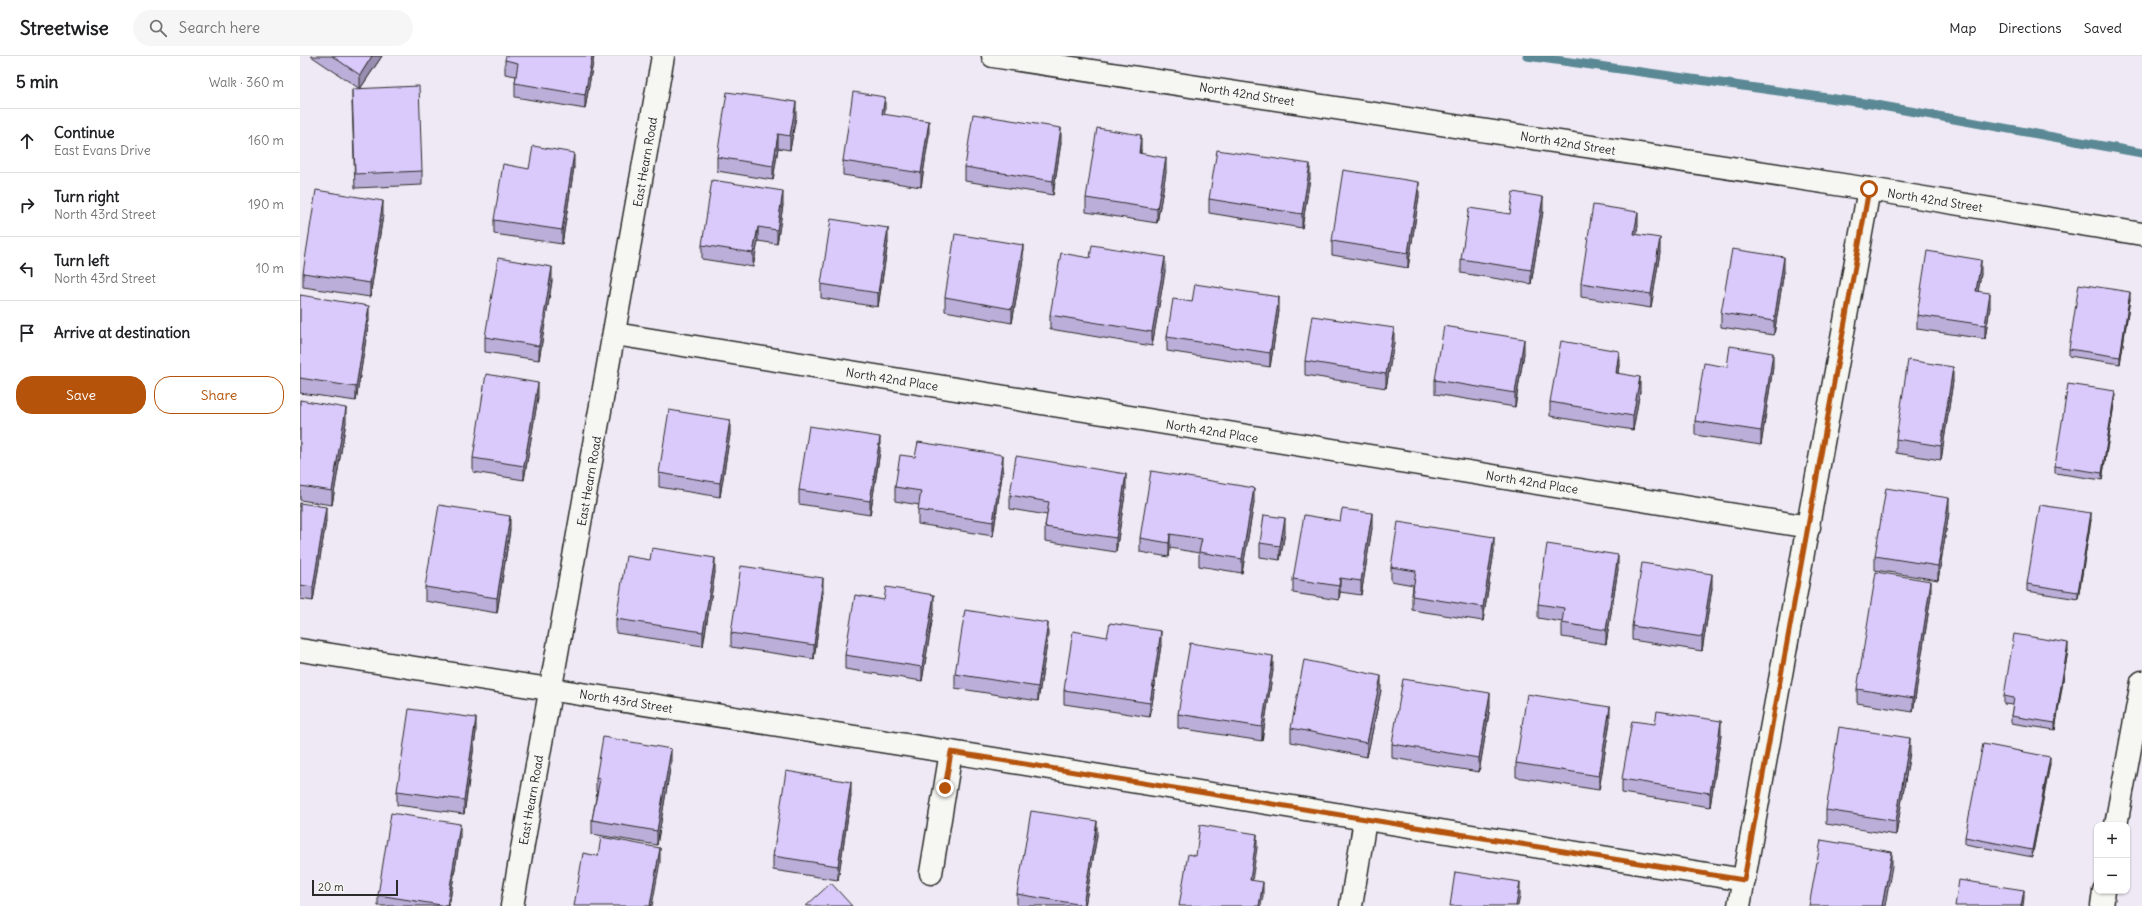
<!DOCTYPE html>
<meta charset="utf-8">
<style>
:root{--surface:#fff;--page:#f6f6f6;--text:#202124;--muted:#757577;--line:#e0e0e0;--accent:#b45309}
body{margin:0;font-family:Delius,sans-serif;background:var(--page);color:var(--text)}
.controls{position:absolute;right:12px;bottom:12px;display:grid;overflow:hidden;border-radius:8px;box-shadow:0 1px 3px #0004}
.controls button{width:36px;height:36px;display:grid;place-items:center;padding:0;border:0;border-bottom:1px solid var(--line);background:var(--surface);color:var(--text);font:20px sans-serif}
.scale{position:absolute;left:12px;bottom:10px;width:86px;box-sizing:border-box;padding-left:4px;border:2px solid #2b2b2b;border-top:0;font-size:11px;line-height:14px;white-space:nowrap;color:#2b2b2b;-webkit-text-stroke:3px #f6f6f2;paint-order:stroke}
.stop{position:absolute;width:12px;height:12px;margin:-9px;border:3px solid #b45309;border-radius:50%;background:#fff}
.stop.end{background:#b45309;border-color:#fff;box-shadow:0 1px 4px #0008}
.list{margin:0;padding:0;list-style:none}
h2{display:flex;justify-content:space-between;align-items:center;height:52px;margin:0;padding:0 16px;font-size:17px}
h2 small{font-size:13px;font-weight:400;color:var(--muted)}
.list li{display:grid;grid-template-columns:26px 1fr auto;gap:12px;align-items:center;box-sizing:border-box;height:64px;padding:0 16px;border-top:1px solid var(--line)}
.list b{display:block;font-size:15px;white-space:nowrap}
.list p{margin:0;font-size:13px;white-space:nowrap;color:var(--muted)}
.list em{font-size:13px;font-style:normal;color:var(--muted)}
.actions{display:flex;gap:8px;padding:12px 16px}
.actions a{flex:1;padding:9px 0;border:1px solid var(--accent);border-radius:16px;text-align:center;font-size:14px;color:var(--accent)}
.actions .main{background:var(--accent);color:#fff}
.icon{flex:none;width:22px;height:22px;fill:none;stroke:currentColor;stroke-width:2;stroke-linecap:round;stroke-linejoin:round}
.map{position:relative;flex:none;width:1842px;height:850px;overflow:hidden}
header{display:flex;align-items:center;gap:24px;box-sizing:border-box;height:56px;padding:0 20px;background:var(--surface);border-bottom:1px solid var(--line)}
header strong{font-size:19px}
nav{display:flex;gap:22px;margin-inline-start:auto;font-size:14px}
.search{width:280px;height:36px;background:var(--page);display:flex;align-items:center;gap:10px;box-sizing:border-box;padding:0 14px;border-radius:22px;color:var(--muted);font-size:15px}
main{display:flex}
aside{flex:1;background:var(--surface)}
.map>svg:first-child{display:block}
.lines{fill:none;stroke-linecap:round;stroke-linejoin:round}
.stream{stroke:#5a8894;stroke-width:9}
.minor-casing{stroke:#2b2b2b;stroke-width:25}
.tertiary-casing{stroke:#2b2b2b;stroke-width:25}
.minor{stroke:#f6f6f2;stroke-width:22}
.tertiary{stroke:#f6f6f2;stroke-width:22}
.wall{fill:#bbaed8;stroke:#2b2b2b}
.shaded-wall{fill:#998db0;stroke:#2b2b2b}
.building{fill:#dacafb;stroke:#2b2b2b}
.route{stroke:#b45309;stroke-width:5}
.labels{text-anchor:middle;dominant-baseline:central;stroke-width:3;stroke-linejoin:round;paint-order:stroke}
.street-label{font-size:12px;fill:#2b2b2b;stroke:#f6f6f2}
</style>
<header>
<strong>Streetwise</strong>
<div class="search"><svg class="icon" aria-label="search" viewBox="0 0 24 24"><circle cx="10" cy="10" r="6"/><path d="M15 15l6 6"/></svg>Search here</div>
<nav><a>Map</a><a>Directions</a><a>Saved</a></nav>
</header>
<main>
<aside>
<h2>5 min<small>Walk · 360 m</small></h2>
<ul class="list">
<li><svg class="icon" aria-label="ahead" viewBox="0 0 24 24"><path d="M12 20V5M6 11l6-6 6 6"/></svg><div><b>Continue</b><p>East Evans Drive</p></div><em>160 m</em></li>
<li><svg class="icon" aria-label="right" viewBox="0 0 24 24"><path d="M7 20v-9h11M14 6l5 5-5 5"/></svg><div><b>Turn right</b><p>North 43rd Street</p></div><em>190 m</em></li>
<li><svg class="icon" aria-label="left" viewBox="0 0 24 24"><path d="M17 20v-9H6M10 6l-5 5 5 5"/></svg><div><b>Turn left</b><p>North 43rd Street</p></div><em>10 m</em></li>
<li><svg class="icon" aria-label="arrive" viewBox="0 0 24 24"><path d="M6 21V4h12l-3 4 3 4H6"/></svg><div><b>Arrive at destination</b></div></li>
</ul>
<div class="actions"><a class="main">Save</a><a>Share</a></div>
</aside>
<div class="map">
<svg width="1842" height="850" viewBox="0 0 1842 850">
<rect width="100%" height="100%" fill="#eee9f5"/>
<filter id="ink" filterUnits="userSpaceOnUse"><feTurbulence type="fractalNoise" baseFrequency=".025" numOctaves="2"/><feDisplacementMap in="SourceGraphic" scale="8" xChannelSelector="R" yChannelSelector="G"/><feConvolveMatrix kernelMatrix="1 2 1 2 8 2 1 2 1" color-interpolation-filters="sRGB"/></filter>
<g filter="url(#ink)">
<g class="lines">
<polyline class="stream" points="1227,0 1571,48 1842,97"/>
<g class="minor-casing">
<g id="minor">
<polyline points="693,0 1569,133 1842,178"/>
<polyline points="315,278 1509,471"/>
<polyline points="0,594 651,696 1444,824"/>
<polyline points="631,817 651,696"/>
<polyline points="212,850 363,0"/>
<polyline points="1051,850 1065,764"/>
<polyline points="1439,850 1569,133"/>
</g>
</g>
<g class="tertiary-casing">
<g id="tertiary">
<polyline points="1816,769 1842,626"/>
<polyline points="1802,850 1804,835"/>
</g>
</g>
<use href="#minor" class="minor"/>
<use href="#tertiary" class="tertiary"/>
</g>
<g class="wall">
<polygon points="11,0 82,0 60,33"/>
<polygon points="294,0 285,53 215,41 215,27 216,20 205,18 205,4"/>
<polygon points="52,33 122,115 122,129 55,132 52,47"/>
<polygon points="585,55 584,58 629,79 621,131 543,119 543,105"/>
<polygon points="496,60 490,94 478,92 473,124 417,115 417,101"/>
<polygon points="761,86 753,139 665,125 665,111"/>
<polygon points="841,93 841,97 866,116 857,167 786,156 786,142"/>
<polygon points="274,111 262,188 194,178 194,164 229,113"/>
<polygon points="1010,122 1002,172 909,157 909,143"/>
<polygon points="1119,140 1108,212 1032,199 1032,185"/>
<polygon points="483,149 477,188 458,185 453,211 402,203 402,189"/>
<polygon points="1243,155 1231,228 1161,217 1161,203 1210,158"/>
<polygon points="83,159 70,241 3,231 3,217"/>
<polygon points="1338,170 1336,178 1360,196 1351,252 1281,241 1281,227"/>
<polygon points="588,186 578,251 521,242 521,228"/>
<polygon points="723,203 712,267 645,255 645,241"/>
<polygon points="865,215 852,290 750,273 750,259"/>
<polygon points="1484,215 1474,279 1421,271 1421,257"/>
<polygon points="1681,218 1678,235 1690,251 1685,283 1617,273 1617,259"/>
<polygon points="252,225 239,304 185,296 185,281"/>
<polygon points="0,239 69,264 56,345 0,337"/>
<polygon points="1830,243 1820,308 1769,300 1769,293"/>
<polygon points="892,246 979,255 970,311 867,295 867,281"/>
<polygon points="1094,286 1086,332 1005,319 1005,305"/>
<polygon points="1224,297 1215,351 1135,338 1135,324"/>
<polygon points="1319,309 1318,317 1340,335 1333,374 1250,360 1250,346"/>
<polygon points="1427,311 1473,311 1461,389 1395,379 1395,365"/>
<polygon points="1653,325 1641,404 1596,397 1596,383"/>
<polygon points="238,341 224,424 173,416 173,402"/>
<polygon points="1815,342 1802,424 1755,417 1755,410"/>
<polygon points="0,344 46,366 32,449 0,444"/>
<polygon points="430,378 420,441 359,431 359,417"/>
<polygon points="580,395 570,459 499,448 499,434"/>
<polygon points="615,401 703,413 693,480 618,468 618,454 619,449 595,445 595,431"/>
<polygon points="826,432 816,496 745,485 745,471 747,459 710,453 710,439"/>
<polygon points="954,446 942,517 899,510 899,497 870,492 869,501 840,496 840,482"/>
<polygon points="0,447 26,465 13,545 0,543"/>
<polygon points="1649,456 1638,524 1575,514 1575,500"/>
<polygon points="1791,464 1778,543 1727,535 1727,528"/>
<polygon points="1072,472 1061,539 1040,536 1039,544 993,537 993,523"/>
<polygon points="210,474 197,557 125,545 125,531"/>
<polygon points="985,476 980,504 960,501 960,487"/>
<polygon points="1194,495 1183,565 1112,554 1112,540 1113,529 1091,525 1091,511"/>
<polygon points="1318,513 1306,588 1262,581 1262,566 1238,562 1238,548"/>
<polygon points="415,516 403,590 316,577 316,563"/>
<polygon points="1412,532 1402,595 1332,584 1332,570"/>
<polygon points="523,536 514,603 431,591 431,577"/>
<polygon points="1631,539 1613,656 1557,647 1557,633"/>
<polygon points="634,553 622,625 545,613 545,599"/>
<polygon points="748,581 738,645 655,632 655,618"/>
<polygon points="861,589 850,661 764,648 764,634"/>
<polygon points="1768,594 1755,674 1711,667 1711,660 1713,649 1704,648 1704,640"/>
<polygon points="973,614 962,685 878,672 878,658"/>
<polygon points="1081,634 1067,701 991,686 991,672"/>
<polygon points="1190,651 1179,716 1092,702 1092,688"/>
<polygon points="1310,665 1299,734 1216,721 1216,707"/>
<polygon points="176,676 164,758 97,749 97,735"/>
<polygon points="1421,679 1410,751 1322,737 1322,723"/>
<polygon points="1610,696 1596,779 1526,768 1526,754"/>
<polygon points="371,707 357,789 292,778 292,764 297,736 296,736 296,722"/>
<polygon points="1750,708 1732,801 1665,788 1665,781"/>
<polygon points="551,740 538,824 473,814 473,800"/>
<polygon points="797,779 785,850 717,850 717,838"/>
<polygon points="160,782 149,850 78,850 78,839"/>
</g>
<g class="shaded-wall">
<polygon points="72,0 82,0 60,33 60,19"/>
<polygon points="292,0 294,0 285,53 285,39"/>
<polygon points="585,41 585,55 582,72 582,58"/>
<polygon points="496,46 496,60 490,94 490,80"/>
<polygon points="629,65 629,79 621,131 621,117"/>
<polygon points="761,72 761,86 753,139 753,125"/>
<polygon points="478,78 478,92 473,124 473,110"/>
<polygon points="841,79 841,93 839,111 839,97"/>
<polygon points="274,97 274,111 262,188 262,174"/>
<polygon points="866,102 866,116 857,167 857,153"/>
<polygon points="1010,108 1010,122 1002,172 1002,158"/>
<polygon points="1119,126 1119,140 1108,212 1108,197"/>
<polygon points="483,135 483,149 477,188 477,174"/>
<polygon points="1243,141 1243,155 1231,228 1231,214"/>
<polygon points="83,145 83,159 70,241 70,227"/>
<polygon points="1338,156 1338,170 1334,192 1334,178"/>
<polygon points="458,171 458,185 453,211 453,197"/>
<polygon points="588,172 588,186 578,251 578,237"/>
<polygon points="1360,182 1360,196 1351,252 1351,238"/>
<polygon points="723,189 723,203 712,267 712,253"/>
<polygon points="865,201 865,215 852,290 852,276"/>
<polygon points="1484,201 1484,215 1474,279 1474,265"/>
<polygon points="1681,204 1681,218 1676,249 1676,235"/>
<polygon points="252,211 252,225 239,304 239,290"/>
<polygon points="1830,236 1830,243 1820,308 1820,301"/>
<polygon points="1690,237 1690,251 1685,283 1685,269"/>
<polygon points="979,241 979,255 970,311 970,297"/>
<polygon points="69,250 69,264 56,345 56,331"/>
<polygon points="1094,272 1094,286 1086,332 1086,318"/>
<polygon points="1224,283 1224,297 1215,351 1215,337"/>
<polygon points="1319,295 1319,309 1316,331 1316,317"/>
<polygon points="1473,297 1473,311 1461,389 1461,375"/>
<polygon points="1653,311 1653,325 1641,404 1641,390"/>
<polygon points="1340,321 1340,335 1333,374 1333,360"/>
<polygon points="238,327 238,341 224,424 224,410"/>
<polygon points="1815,335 1815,342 1802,424 1802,417"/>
<polygon points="46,352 46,366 32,449 32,435"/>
<polygon points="430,364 430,378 420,441 420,427"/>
<polygon points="580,381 580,395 570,459 570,445"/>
<polygon points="703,399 703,413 693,480 693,466"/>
<polygon points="826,418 826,432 816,496 816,482"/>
<polygon points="954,432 954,446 942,517 942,503"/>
<polygon points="1649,442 1649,456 1638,524 1638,510"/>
<polygon points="26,451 26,465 13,545 13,531"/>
<polygon points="1072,457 1072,472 1061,539 1061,525"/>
<polygon points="1791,457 1791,464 1778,543 1778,536"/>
<polygon points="210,460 210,474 197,557 197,542"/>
<polygon points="985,462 985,476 980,504 980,490"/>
<polygon points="870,478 870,492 869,501 869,487"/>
<polygon points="1194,481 1194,495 1183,565 1183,551"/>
<polygon points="1318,499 1318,513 1306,588 1306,574"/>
<polygon points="415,502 415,516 403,590 403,576"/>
<polygon points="1412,518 1412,532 1402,595 1402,581"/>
<polygon points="523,522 523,536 514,603 514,589"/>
<polygon points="1040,522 1040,536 1039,544 1039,530"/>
<polygon points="1631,525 1631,539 1613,656 1613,642"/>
<polygon points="634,539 634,553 622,625 622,611"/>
<polygon points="748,567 748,581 738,645 738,631"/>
<polygon points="861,575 861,589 850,661 850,647"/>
<polygon points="1768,587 1768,594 1755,674 1755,667"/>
<polygon points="973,600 973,614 962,685 962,671"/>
<polygon points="1081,620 1081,634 1067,701 1067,687"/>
<polygon points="1190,637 1190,651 1179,716 1179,702"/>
<polygon points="1310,651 1310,665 1299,734 1299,720"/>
<polygon points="176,662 176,676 164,758 164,744"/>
<polygon points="1421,665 1421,679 1410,751 1410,737"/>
<polygon points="1610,682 1610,696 1596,779 1596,765"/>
<polygon points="371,693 371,707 357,789 357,775"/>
<polygon points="1750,701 1750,708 1732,801 1732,794"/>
<polygon points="551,726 551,740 538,824 538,810"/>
<polygon points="797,765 797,779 785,850 783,850"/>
<polygon points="160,768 160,782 149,850 147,850"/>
<polygon points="957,778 957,792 950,838 950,824"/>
<polygon points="360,792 360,806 352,850 350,850"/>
<polygon points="1592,796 1592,810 1585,850 1582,850"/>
<polygon points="963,826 963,840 961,850 959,850"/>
<polygon points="1220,826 1220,840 1218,850 1216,850"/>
<polygon points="1724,834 1724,842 1723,850 1721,850"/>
</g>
<g class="building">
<polygon points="32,0 72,0 60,19"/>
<polygon points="206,0 292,0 285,39 215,27 218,7 205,4"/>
<polygon points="119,30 122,115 55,118 52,33"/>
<polygon points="427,36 496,46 490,80 478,78 473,110 417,101"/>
<polygon points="553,36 585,41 582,58 629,65 621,117 543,105"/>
<polygon points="673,58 761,72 753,125 665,111"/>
<polygon points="797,72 841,79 839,97 866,102 857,153 786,142"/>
<polygon points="233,90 274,97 262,174 194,164 203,108 229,113"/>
<polygon points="917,94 1010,108 1002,158 909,143"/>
<polygon points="1043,114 1119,126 1108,197 1032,185"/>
<polygon points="412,124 483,135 477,174 458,171 453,197 402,189"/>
<polygon points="16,134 83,145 70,227 3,217"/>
<polygon points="1213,136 1243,141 1231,214 1161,203 1169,152 1210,158"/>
<polygon points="1293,149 1338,156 1334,178 1360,182 1351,238 1281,227"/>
<polygon points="531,163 588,172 578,237 521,228"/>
<polygon points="655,178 723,189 712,253 645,241"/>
<polygon points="792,189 865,201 852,276 750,259 761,197 790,202"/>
<polygon points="1432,193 1484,201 1474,265 1421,257"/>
<polygon points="1627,195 1681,204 1676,235 1690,237 1685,269 1617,259"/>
<polygon points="198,202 252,211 239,290 185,281"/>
<polygon points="895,228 979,241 970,297 867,281 873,243 892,246"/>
<polygon points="1779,228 1830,236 1820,301 1769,293"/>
<polygon points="0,239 69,250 56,331 0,322"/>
<polygon points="1012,260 1094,272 1086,318 1005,305"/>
<polygon points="1144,270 1224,283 1215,337 1135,324"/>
<polygon points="1261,285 1319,295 1316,317 1340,321 1333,360 1250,346"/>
<polygon points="1430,290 1473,297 1461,375 1395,365 1404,307 1427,311"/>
<polygon points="1608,304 1653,311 1641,390 1596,383"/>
<polygon points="186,318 238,327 224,410 173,402"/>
<polygon points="1768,328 1815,335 1802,417 1755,410"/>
<polygon points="0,344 46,352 32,435 0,430"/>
<polygon points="369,354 430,364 420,427 359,417"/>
<polygon points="509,370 580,381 570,445 499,434"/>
<polygon points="618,386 703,399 693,466 618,454 621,435 595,431 600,399 615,401"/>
<polygon points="716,400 826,418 816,482 745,471 749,446 710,439"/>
<polygon points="851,415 954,432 942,503 899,496 902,483 870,478 869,487 840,482"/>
<polygon points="1586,432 1649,442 1638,510 1575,500"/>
<polygon points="0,447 26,451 13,531 0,529"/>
<polygon points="139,449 210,460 197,542 125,531"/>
<polygon points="1740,449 1791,457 1778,536 1727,528"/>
<polygon points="1042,453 1072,457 1061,525 1040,522 1039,530 993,523 1004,459 1040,465"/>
<polygon points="964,459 985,462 980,490 960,487"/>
<polygon points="1098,466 1194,481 1183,551 1112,540 1116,515 1091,511"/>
<polygon points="1247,488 1318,499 1306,574 1262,567 1264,552 1238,548"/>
<polygon points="352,492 415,502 403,576 316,563 326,500 350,504"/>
<polygon points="1342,507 1412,518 1402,581 1332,570"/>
<polygon points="441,510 523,522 514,589 431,577"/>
<polygon points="1576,516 1631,525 1613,642 1557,633"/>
<polygon points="586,531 634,539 622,611 545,599 555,539 584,544"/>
<polygon points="665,554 748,567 738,631 655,618"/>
<polygon points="810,567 861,575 850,647 764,634 773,575 807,581"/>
<polygon points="1714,578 1768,587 1755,667 1711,660 1714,642 1704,640"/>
<polygon points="890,587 973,600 962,671 878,658"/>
<polygon points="1004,604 1081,620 1067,687 991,672"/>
<polygon points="1103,623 1190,637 1179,702 1092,688"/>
<polygon points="1227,638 1310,651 1299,720 1216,707"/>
<polygon points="109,653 176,662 164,744 97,735"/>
<polygon points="1357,655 1421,665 1410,737 1322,723 1332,665 1355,668"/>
<polygon points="1539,671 1610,682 1596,765 1526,754"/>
<polygon points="303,681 371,693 357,775 292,764 300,723 296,722"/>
<polygon points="1683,688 1750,701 1732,794 1665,781"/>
<polygon points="486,715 551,726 538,810 473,800"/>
<polygon points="731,755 797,765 783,849 717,838"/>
<polygon points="91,757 160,768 147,850 78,839"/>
<polygon points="900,769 957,778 950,824 963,826 959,850 879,850 888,798 896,800"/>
<polygon points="301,781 360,792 350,850 274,850 283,797 298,800"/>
<polygon points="1521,784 1592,796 1582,850 1509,850"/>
<polygon points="1155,816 1220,826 1216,850 1150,850"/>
<polygon points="1659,824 1724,834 1721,850 1655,850"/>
<polygon points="531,827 552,850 506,850"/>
</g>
</g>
<g class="lines" filter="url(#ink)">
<polyline class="route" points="645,732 651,696 1444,824 1569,133"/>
</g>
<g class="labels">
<g class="street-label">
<text transform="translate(947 38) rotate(9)">North 42nd Street</text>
<text transform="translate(1268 87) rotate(9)">North 42nd Street</text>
<text transform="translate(345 106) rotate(-80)">East Hearn Road</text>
<text transform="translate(1635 144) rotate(9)">North 42nd Street</text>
<text transform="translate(592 323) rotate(9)">North 42nd Place</text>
<text transform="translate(912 375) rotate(9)">North 42nd Place</text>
<text transform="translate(289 425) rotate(-80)">East Hearn Road</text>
<text transform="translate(1232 426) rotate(9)">North 42nd Place</text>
<text transform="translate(326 645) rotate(9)">North 43rd Street</text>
<text transform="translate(231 744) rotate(-80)">East Hearn Road</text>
</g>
</g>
</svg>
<div class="controls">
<button>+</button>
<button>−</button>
</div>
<div class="scale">20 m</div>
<div class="stop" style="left:1569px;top:133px"></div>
<div class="stop end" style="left:645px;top:732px"></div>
</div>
</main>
